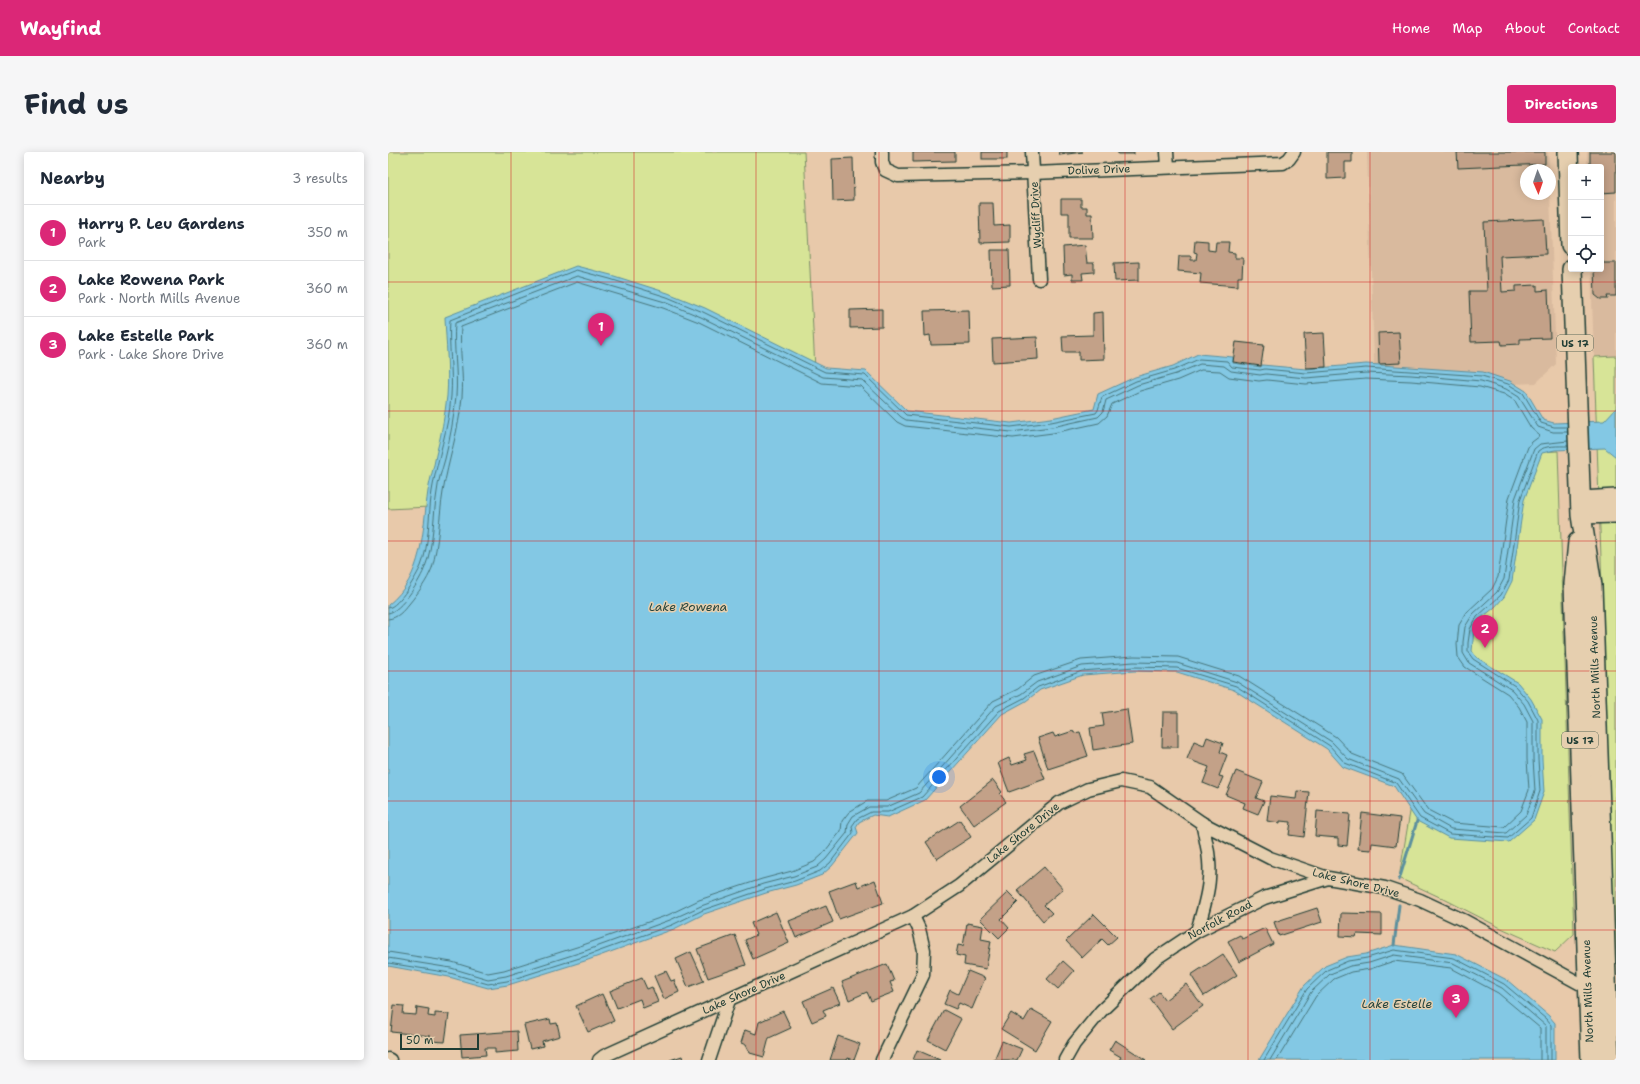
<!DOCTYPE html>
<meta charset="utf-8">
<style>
:root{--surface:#fff;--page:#f6f6f7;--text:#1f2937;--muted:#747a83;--line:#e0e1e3;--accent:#db2777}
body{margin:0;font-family:"Shantell Sans",sans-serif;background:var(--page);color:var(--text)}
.controls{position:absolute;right:12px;top:12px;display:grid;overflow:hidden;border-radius:4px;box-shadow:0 2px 10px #0003}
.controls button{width:36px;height:36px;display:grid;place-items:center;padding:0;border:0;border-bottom:1px solid var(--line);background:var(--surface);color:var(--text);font:20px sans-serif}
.compass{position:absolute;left:1132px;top:12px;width:36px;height:36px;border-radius:50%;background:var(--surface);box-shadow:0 2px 10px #0003;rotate:178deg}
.scale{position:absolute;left:12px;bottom:10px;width:79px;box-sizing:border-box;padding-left:4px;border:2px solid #1f3d34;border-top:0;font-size:11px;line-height:14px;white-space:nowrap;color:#1f3d34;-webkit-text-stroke:3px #e6cfaf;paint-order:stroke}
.you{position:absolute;left:551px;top:625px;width:14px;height:14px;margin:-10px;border:3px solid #fff;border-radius:50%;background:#1a73e8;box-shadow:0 0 0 6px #1a73e833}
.badge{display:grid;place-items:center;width:26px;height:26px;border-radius:50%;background:var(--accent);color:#fff;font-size:13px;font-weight:700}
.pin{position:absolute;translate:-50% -33px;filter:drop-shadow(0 1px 2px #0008)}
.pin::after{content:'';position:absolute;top:21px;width:14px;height:12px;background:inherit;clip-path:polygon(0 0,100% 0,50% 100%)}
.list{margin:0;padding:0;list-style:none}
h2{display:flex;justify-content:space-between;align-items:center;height:52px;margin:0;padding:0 16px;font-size:17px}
h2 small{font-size:13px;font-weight:400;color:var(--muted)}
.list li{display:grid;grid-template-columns:26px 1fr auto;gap:12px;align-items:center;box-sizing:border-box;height:56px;padding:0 16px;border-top:1px solid var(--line)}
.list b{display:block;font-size:15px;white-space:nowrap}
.list p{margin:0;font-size:13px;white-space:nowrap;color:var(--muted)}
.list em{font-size:13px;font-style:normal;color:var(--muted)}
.icon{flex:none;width:22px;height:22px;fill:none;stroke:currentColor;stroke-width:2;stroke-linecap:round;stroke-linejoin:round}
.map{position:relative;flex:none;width:1228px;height:908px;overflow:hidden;border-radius:4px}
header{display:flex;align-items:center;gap:24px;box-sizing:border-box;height:56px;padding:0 20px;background:var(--accent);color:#fff}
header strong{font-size:19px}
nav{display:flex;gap:22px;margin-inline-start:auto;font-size:14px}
.intro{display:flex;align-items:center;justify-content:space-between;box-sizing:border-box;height:96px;padding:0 24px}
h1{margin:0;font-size:28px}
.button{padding:10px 18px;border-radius:4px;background:var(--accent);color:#fff;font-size:14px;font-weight:700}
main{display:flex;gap:24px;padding:0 24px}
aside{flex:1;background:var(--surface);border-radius:4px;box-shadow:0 2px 10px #0003}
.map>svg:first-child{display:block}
.built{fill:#d9ba9e}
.green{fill:#d7e497;stroke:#7b9066}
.water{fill:#83c8e4;stroke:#5b909e}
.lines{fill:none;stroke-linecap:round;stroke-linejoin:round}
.shore{stroke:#47757a;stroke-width:1}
.stream{stroke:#5b909e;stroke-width:3}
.building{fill:#c3a188;stroke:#1f3d34}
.street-casing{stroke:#1f3d34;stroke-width:15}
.secondary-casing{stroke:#1f3d34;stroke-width:20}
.primary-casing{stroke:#1f3d34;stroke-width:22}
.street{stroke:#e6cfaf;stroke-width:12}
.secondary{stroke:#e6cfaf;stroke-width:17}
.primary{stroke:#e6cfaf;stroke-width:19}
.grid{fill:none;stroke:#d62828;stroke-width:1;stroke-opacity:0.55}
.labels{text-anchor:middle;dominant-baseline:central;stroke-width:3;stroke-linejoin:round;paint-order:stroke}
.shield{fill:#e6cfaf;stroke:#5b6959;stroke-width:1}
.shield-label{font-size:10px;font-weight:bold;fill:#1f3d34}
.street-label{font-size:11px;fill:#1f3d34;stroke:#e6cfaf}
.water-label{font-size:12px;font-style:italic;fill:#24443d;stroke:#e6cfaf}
</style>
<header>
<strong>Wayfind</strong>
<nav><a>Home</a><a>Map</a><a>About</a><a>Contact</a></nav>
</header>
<div class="intro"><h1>Find us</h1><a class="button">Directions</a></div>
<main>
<aside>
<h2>Nearby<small>3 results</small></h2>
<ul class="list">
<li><span class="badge">1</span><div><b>Harry P. Leu Gardens</b><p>Park</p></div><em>350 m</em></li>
<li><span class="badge">2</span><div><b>Lake Rowena Park</b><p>Park · North Mills Avenue</p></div><em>360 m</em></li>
<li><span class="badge">3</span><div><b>Lake Estelle Park</b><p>Park · Lake Shore Drive</p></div><em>360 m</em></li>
</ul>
</aside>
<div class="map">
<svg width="1228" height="908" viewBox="0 0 1228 908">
<rect width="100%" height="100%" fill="#e8c9aa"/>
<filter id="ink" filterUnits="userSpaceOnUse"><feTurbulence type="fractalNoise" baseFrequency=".025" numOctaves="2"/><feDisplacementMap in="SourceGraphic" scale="8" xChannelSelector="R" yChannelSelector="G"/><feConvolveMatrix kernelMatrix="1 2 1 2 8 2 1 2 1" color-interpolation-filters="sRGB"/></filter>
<g filter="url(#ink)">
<g class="built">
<polygon points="979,0 1160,0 1161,18 1138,18 1138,42 1162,42 1168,212 1148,231 987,237"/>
<polygon points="1199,0 1228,0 1228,204 1206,205 1203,117 1213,117 1213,15 1199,15"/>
</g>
<g class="green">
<polygon points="0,0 416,0 433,336 0,357"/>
<polygon points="1228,204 1228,837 1206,205"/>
<polygon points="1170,299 1186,782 1167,800 1113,776 1058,748 1011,726 1025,642 1098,303"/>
</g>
<g class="water">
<path d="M188,114L223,123L280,141L317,156L438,216L478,219L519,259L623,271L663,266L706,257L710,242L747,225L785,214L810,202L845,205V211L873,215L874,213L918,217L978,212L1095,220L1122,229L1138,239L1155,268L1166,271L1216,269L1228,256V305L1217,296L1167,298L1154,301L1136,348L1124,429L1116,445L1106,456L1092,467L1086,478L1084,499L1088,505L1130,531L1143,547L1154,567V607L1156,640L1146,668L1121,690L1061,686L1029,669L1006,634L955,615L939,597L846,538L789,520L746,519L695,523L652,538L638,549L614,562L537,648L500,665L485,663L471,670L468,675L470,681L444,714L434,723L408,733L378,741L316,762L286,777L200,808L120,833L100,836L61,825L0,814V453C36,424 34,380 40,339C42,327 46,315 48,303C53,284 57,263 59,244C61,217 58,191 57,165Z"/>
<polygon points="1006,793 1068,802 1119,828 1161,864 1167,871 1167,908 871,908 916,834 937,814 959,805 978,802"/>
</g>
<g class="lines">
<g class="shore">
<path d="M0,456C11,455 29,423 33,414C42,392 40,362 44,339C49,307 61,276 63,244C65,218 60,193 62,168L188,118L222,127L279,145L315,160L437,220L477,223L518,263L623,275L663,270L708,261L710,258L714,245L748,229L786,218L811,207L839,209L844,215L872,218L877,217L918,221L978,216L1094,224L1120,232L1135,241L1153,271L1166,275H1179"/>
<path d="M0,461C13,460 33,427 37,415C46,393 45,363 49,340C50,329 54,318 57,307C62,287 66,265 68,244C70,220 65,196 67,171L189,124L277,150L313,165L435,225L474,228L513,265L518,268L623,280L664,275L710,265L715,260L718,248L750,233L788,222L812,212L836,214L843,219L872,223L878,222L918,226L978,221L1023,223L1093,229L1118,237L1131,245L1150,275L1165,280H1179"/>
<path d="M0,467C10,466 15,459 21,452C30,441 39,429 44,416C51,391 51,365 55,340C60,309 71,278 74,245C76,222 71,199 73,175L189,130L275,156L311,170L434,231L472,234L509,270L517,274L625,286L665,281L711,271L719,264L724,252L752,239L790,228L813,218L832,219L841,225L871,229L879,228L918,232L978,227L1023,229L1092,235L1116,242L1127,249L1143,276L1152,284L1144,290L1140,295L1121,346L1110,425L1104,437L1079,460L1071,473L1069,492L1070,505L1077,515L1120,542L1131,555L1139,570V607L1141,638L1133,659L1116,675L1065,671L1040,658L1014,622L964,602L948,585L851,524L790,505L746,504L693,508L646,524L630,537L605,549L528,636L498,649H479L461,660L454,669L453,679L434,703L426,710L404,719L374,727L311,748L280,763L195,793L116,818L100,821L64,810L0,800"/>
<polyline points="0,806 63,816 100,827 118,824 197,799 282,768 313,754 375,732 406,724 429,715 438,707 459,681 460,672 465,664 481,655 499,655 531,641 608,554 633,542 649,530 694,514 746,510 789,511 849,530 944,590 960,607 1011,627 1036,662 1063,677 1118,681 1138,663 1147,639 1145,607 1145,569 1136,552 1124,538 1081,511 1075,501 1075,490 1077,475 1085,462 1109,440 1116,427 1127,347 1146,297 1152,292 1180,289"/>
<path d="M0,811L62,821L100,832L119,829L198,804L284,773L315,758L377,737L407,729L432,719L442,711L465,681L464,674L469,667L483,660H500L534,645L611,559L636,546L650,535L694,519L747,515L789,516L848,534L942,594L957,611L1008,631L1032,666L1062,682L1120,686L1143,666L1152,639L1150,607V568L1140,549L1127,534L1085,507L1080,500V491L1082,477L1089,465L1113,443L1121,428L1132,348L1150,299C1157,293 1171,294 1180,294"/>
<polyline points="876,908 919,837 939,818 960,809 979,806 1006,798 1066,806 1116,832 1158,867 1163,873 1163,908"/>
<polyline points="882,908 923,840 942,822 962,814 981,811 1006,803 1065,811 1114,836 1158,874 1158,908"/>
<polyline points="889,908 928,844 946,827 963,820 982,817 1006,809 1063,816 1110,841 1152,876 1152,908"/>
</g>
<g class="stream">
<polyline points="1011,728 1029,669"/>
<polyline points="1006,793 1011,753"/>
</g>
</g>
<g class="building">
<polygon points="525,0 567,0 567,9 525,10"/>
<rect x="594" y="0" width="25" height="7"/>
<polygon points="671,0 695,0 672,3"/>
<rect x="730" y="0" width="16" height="2"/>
<polygon points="939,0 964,0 964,10 957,10 957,26 939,27"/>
<polygon points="1069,0 1157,0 1157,12 1070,16"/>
<polygon points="1202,0 1228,0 1228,40 1213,41 1213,15 1202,15"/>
<polygon points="465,6 466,48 445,49 444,7"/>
<polygon points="673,47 693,47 693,55 699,55 699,62 704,62 705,86 681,86 681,61 673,61"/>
<polygon points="591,51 605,51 606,74 622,73 622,90 592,91"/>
<polygon points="1156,67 1158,102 1112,104 1114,140 1128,139 1128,134 1149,133 1149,139 1160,138 1162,186 1132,187 1132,192 1114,193 1113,189 1083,190 1081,139 1099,139 1096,70"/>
<polygon points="807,88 820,89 820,98 827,99 828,90 841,90 840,100 847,101 847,106 855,106 854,125 850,125 850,134 812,131 813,121 790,119 791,104 803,104 803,108 808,108 809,101 806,100"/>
<polygon points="697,93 699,111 706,111 706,120 694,121 695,128 684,128 684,122 676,123 675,95"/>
<polygon points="603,98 621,98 622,133 604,134"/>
<polygon points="1213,109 1215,109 1215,111 1228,111 1228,144 1219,144 1220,147 1212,147 1207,143 1206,117 1213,117"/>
<polygon points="751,110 751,128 727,129 726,111"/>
<polygon points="494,157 494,175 462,176 462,158"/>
<polygon points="581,158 582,192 543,193 542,183 537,184 536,159"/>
<polygon points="715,160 716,207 691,208 691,200 675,200 674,184 705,183 705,161"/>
<polygon points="1011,180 1013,211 991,212 990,181"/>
<polygon points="936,181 938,215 918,216 916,182"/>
<polygon points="649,185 650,207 605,210 604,187"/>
<polygon points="848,190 876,193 873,214 845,210"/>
<polygon points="739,557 744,592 705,598 702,576 716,574 714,561"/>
<polygon points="775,560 790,560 790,595 774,595"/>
<polygon points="685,579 686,581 692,580 700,604 660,617 650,586 665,581 667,585"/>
<polygon points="819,585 835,591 832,600 839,603 831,624 835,625 830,637 815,631 821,615 799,607 806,589 816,593"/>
<polygon points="646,599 657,627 621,640 610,611 621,606 624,613 639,608 636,602"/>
<polygon points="848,619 875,630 868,646 876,649 870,662 855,656 857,651 838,643"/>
<polygon points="605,628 614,640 612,642 618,650 586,673 572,654"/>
<polygon points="909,639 921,640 916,685 901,683 903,670 892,669 892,671 879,669 882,644 908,647"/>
<polygon points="929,659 962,662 959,694 950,693 950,686 927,684"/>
<polygon points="974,661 1012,666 1008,694 984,691 983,698 970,697"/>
<polygon points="572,668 583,685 549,707 538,690"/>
<polygon points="656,715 675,737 656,753 664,761 655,769 629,738"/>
<polygon points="487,728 495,751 451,767 441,739 468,729 470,735"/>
<polygon points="620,740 630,750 613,767 621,776 611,786 592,767"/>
<polygon points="438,754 445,770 408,786 401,769"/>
<polygon points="929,756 934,770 891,784 886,770"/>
<polygon points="388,760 401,791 365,807 357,788 368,783 363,771"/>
<polygon points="953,761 994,762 994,783 969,782 968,785 952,784"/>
<polygon points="706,762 729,785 720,793 714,787 694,806 678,789"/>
<polygon points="579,771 595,774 593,787 603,789 598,817 576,813 577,805 568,803 570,793 575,794"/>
<polygon points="877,776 885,792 851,810 840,789 852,783 854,787"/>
<polygon points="347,783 358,813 320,826 309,797"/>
<polygon points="303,800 316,829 300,835 288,807"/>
<polygon points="835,802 849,823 816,844 803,823"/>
<polygon points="675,809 686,819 670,837 659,827"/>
<polygon points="499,812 506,829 502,830 506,840 483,849 479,840 461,848 454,830"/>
<polygon points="278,819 283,829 286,828 291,840 276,847 266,824"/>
<polygon points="580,819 597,826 584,857 571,851 568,857 556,852 562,838 570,842"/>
<polygon points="254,826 259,837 264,835 270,850 255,856 252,847 229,856 222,839"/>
<polygon points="798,832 815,854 784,877 762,847 771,840 777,848"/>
<polygon points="445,836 452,851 435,858 438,864 424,870 415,849"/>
<polygon points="214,842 226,869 200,880 188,854"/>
<polygon points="6,853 16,854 15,862 28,863 29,855 41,857 40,864 47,865 47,861 61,862 57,890 42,889 43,884 3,880"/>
<polygon points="643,857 664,869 647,898 613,877 623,861 636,869"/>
<polygon points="556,858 573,867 557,897 540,888"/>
<polygon points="395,859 403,876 381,886 376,905 362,901 358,893 353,891 357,878 368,882 371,870"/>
<polygon points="162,867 163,872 169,871 172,884 154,889 155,894 142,897 136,873"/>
<polygon points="129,879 130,899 107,901 107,896 97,896 98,903 74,905 72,883"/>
<polygon points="450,884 472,892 466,908 460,906 459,908 442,908"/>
<polygon points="727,888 758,908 731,908 733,905 721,898"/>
<polygon points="614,889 634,897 629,908 606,908"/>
<polygon points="529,898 552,908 525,908"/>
<polygon points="294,904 295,908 282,908"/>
</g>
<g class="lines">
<g class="street-casing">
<g id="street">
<polyline points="494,0 494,10 497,18 510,24 645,21 895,11 901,7 906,0"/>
<polyline points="644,0 651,127"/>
<polyline points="779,0 780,15"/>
<path d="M809,779C814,762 820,744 821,727C823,708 818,689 814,671"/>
<polyline points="0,907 2,908"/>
<polyline points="211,908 216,904 525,764 571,734 671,651 700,637 733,629 762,635 814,671 882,706 940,726 997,736 1032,748 1077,769 1200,836"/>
<polyline points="321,908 341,848"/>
<polyline points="494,908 535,823 536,798 531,777 525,764"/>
<polyline points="677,908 686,892 713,859 767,807 809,779 876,746 940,726"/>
</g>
</g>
<g class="secondary-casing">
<g id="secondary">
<polyline points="1193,348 1228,346"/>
<polyline points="1193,363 1228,362"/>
</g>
</g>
<g class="primary-casing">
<g id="primary">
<polyline points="1180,0 1183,93"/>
<polyline points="1184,117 1193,363 1204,434 1221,908"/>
<polyline points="1190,390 1186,432 1203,908"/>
</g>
</g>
<use href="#street" class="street"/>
<use href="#secondary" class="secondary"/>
<use href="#primary" class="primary"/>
</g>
</g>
<path class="grid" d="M123,0V908M246,0V908M368,0V908M491,0V908M614,0V908M737,0V908M860,0V908M982,0V908M1105,0V908M0,130H1228M0,259H1228M0,389H1228M0,519H1228M0,649H1228M0,778H1228"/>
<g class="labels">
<g class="shield">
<rect x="1169" y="183" width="36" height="16" rx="3"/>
<rect x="1174" y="580" width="36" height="16" rx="3"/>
</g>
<g class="shield-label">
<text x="1187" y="191">US 17</text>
<text x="1192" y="588">US 17</text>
</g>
<g class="street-label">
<text transform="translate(711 18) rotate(-2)">Dolive Drive</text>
<text transform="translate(648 63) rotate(-93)">Wycliff Drive</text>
<text transform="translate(1207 515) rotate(-92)">North Mills Avenue</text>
<text transform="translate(635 681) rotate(-39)">Lake Shore Drive</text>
<text transform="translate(968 731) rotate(14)">Lake Shore Drive</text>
<text transform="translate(832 768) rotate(-28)">Norfolk Road</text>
<text transform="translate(1200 839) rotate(-92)">North Mills Avenue</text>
<text transform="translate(356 841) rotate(-24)">Lake Shore Drive</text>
</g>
<g class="water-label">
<text x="300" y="455">Lake Rowena</text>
<text x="1009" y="852">Lake Estelle</text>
</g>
</g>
</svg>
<div class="controls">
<button>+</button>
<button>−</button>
<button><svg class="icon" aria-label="locate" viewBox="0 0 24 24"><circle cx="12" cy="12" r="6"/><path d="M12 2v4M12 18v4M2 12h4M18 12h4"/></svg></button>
</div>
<svg class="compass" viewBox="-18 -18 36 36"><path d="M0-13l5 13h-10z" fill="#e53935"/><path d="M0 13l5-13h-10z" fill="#747a83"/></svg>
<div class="scale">50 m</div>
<div class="you"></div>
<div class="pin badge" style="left:213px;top:194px">1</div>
<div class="pin badge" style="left:1097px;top:496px">2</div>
<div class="pin badge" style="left:1068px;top:866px">3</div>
</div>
</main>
